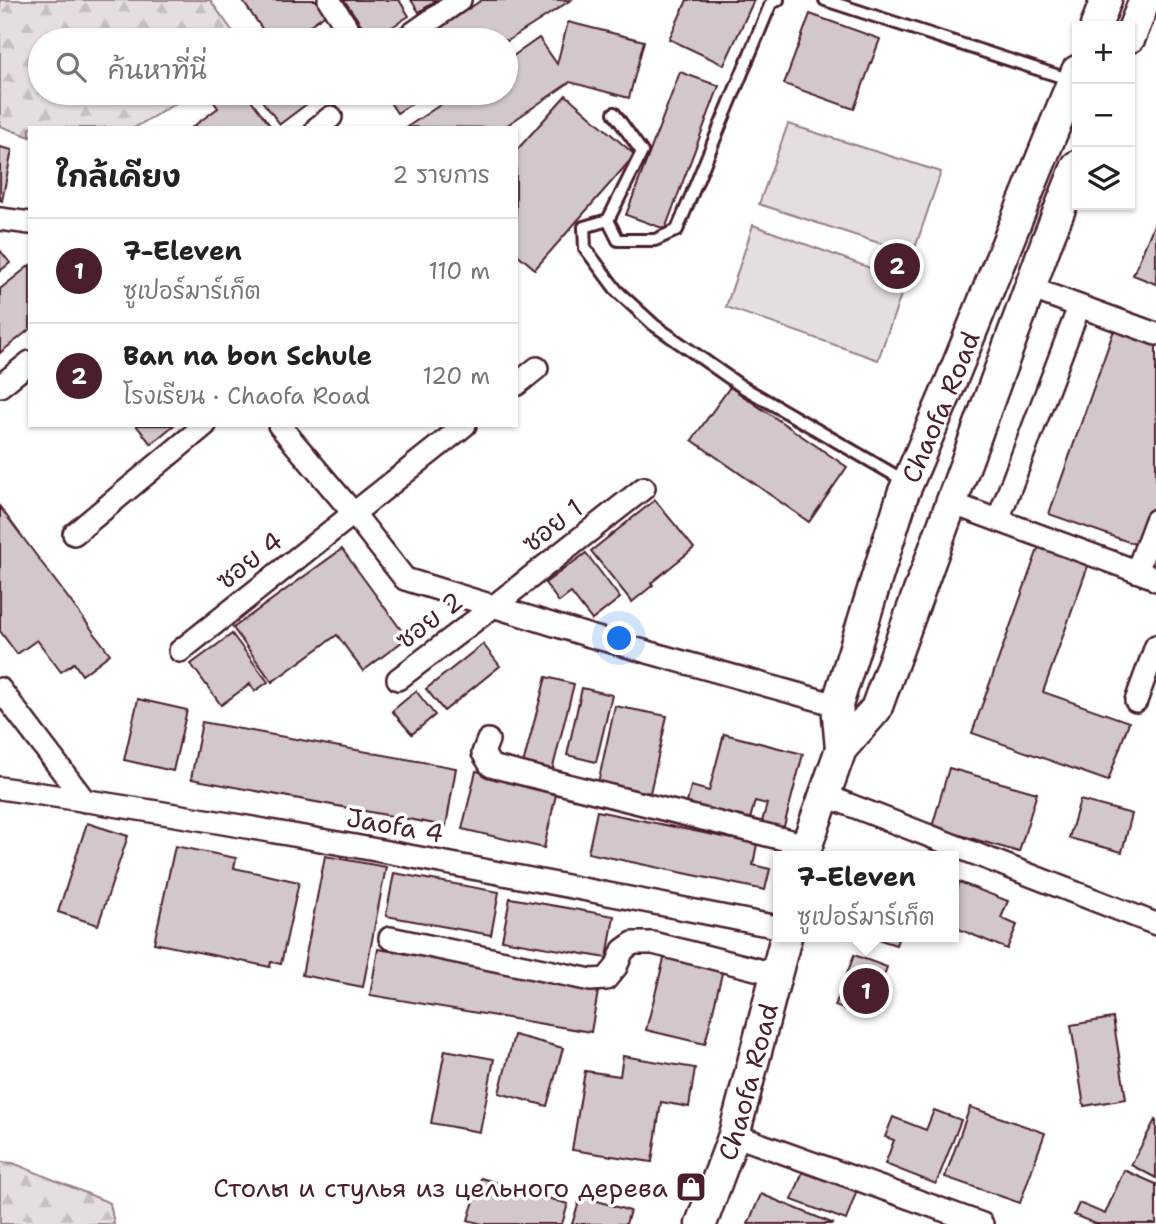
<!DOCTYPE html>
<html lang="th">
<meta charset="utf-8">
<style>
:root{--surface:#fff;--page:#f6f6f6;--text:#222;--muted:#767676;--line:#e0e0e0;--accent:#4a1f2b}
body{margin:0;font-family:"Shantell Sans","Playpen Sans Thai",sans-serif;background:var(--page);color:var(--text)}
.controls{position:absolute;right:21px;top:21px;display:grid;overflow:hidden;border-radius:0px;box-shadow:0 2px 5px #0004}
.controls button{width:63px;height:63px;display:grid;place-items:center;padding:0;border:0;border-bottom:2px solid var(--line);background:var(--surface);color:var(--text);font:35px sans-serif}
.you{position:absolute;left:620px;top:639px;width:24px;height:24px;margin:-18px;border:5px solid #fff;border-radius:50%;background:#1a73e8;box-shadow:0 0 0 10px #1a73e833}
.badge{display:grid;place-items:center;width:46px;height:46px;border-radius:50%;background:var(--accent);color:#fff;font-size:23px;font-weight:700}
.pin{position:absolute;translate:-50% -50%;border:4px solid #fff;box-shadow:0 2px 7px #0006}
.popup{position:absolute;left:773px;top:851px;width:186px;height:91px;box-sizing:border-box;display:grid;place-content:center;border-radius:0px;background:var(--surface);filter:drop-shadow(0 2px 5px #0005);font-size:23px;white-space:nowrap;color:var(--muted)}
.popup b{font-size:26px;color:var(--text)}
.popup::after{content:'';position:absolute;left:50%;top:100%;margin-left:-14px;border:14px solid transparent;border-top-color:var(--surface)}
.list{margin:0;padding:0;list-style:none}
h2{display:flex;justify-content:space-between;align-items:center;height:91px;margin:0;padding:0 28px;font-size:30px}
h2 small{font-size:23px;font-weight:400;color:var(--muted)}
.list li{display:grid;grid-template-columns:46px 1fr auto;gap:21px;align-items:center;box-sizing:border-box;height:105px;padding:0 28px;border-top:2px solid var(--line)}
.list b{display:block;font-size:26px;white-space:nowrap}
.list p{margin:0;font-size:23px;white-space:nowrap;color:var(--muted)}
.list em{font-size:23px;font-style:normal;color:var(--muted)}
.icon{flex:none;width:38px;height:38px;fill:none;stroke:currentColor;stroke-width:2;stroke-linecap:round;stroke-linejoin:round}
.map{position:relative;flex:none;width:1156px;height:1224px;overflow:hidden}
.search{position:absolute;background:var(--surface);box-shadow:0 2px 5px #0004;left:28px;top:28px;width:490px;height:77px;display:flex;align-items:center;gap:18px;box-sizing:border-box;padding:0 24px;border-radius:38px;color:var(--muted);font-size:26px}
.panel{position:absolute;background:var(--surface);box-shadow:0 2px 5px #0004;left:28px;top:126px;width:490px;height:301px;border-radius:0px}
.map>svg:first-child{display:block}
.forest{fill:url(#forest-firs);stroke:#987e86;stroke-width:2}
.pitch{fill:#e5dee0;stroke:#987e86;stroke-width:2}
.building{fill:#d2c7cb;stroke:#4a1f2b;stroke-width:2}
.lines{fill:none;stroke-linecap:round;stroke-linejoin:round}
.service-casing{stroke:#4a1f2b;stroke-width:16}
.minor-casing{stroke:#4a1f2b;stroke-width:26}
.secondary-casing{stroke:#4a1f2b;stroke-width:35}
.service{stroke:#fff;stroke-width:10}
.minor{stroke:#fff;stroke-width:21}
.secondary{stroke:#fff;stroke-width:30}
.labels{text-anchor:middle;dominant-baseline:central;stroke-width:7;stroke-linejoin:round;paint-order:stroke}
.street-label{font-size:26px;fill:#4a1f2b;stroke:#fff}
.poi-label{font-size:26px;fill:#4a1f2b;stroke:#fff;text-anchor:end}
</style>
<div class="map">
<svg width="1156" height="1224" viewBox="0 0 1156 1224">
<defs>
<pattern id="forest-firs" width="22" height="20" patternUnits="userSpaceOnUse" patternTransform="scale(1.75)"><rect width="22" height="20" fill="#e5dee0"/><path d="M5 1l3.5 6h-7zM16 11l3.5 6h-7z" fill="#c6bec0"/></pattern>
</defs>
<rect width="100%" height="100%" fill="#fff"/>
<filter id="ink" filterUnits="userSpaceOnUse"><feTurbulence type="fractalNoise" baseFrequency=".0143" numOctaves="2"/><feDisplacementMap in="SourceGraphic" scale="14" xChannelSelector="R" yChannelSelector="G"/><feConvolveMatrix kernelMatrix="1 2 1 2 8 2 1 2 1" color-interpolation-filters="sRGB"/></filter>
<g filter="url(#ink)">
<g class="forest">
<polygon points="0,0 210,0 239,40 40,40 40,93 193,93 134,128 30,128 30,137 0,126"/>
<polygon points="0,1162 13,1163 110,1203 114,1224 0,1224"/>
</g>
<g class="pitch">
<polygon points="788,124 941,172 913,254 759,204"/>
<polygon points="753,225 906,281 878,360 726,307"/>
</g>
<g class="building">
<polygon points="242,0 316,0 326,14 288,40 270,40"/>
<polygon points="344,0 399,0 409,16 372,40"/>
<polygon points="411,0 437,0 419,12"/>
<polygon points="482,0 571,0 506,42 506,40 420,40"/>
<polygon points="687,0 754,0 724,65 669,39"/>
<polygon points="810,14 880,39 854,109 784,84"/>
<polygon points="568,22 644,41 629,98 570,82 503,128 407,127 458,93 506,93 506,61 539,38 557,64"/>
<polygon points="680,72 719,86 665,229 626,215"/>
<polygon points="218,93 246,93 272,128 191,128 218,108 211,98"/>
<polygon points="256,93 313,93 316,97 280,124"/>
<polygon points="384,93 428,93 397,113"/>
<polygon points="566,95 635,155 535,269 516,253 516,151"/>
<polygon points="0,147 12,150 2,201 0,200"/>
<polygon points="1156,220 1156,284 1133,275"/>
<polygon points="0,250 10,263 0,271"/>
<polygon points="30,265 30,329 0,353 0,289"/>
<polygon points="1114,330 1156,344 1156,509 1143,547 1049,514"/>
<polygon points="730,387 847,467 809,522 692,440"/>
<polygon points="136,425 174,425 151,444"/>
<polygon points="655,500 694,548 651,583 653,585 632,602 591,551"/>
<polygon points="0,507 110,654 82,675 74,663 61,672 37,640 17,654 0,631"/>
<polygon points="1039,546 1089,563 1043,692 1129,722 1108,781 972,733"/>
<polygon points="342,549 407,638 363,671 337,635 272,682 233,628"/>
<polygon points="586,553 620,598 592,620 571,593 559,602 545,583"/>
<polygon points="232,634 268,682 255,691 250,684 221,705 191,664"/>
<polygon points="483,644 500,666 444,711 426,689"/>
<polygon points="546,677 574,684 552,771 523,764"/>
<polygon points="582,688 612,695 596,762 567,755"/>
<polygon points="416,691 435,715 412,734 392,711"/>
<polygon points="138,699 187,710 173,771 124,760"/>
<polygon points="615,706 667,716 650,793 598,783"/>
<polygon points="202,722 456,768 446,826 191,779"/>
<polygon points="724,734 803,754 783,830 761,825 767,804 755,801 749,823 686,807 691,786 709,791"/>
<polygon points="949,768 1037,793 1019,852 932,827"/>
<polygon points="476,771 557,790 544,848 462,829"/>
<polygon points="1080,800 1132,814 1122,852 1069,838"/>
<polygon points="597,811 757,844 753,865 770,869 765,890 588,853"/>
<polygon points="87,823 128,836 98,925 58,912"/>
<polygon points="175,846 236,858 234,868 299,882 281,964 271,962 270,967 154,943"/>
<polygon points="325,856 386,867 363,987 302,975"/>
<polygon points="394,873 499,892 491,935 386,916"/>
<polygon points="959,882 1008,901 1001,918 1017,925 1007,949 954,927 954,896"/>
<polygon points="510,898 614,916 607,958 502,940"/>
<polygon points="871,937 899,937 896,945"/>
<polygon points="378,949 599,986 591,1032 370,995"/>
<polygon points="666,951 724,965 705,1044 646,1030"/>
<polygon points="854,955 887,967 868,1018 835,1006"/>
<polygon points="1113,1018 1126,1099 1084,1106 1071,1025"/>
<polygon points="514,1035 563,1048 547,1106 499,1093"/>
<polygon points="445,1050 494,1059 480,1132 431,1123"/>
<polygon points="623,1056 695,1068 689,1107 661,1102 652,1162 572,1150 585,1071 620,1076"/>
<polygon points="970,1107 1045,1133 1020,1203 945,1177"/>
<polygon points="934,1110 961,1120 936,1184 885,1164 894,1140 885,1137 893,1117 926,1130"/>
<polygon points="1155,1120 1156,1121 1156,1178 1131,1165"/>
<polygon points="805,1166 859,1184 846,1220 792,1200"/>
<polygon points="1124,1170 1156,1184 1156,1224 1096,1224 1074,1215 1079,1203 1105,1214"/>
<polygon points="481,1178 568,1204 562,1224 482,1224 468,1220"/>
<polygon points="761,1194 834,1224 748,1224"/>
<polygon points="581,1196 630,1211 626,1224 572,1224"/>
</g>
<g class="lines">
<g class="service-casing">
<g id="service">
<polyline points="825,0 1071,80"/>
<polyline points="614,113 642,152 608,220 584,227 585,248 617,291 654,325 741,386 905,481"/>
<polyline points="608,220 618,240 655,240 677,230 771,3 778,0"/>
</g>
</g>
<g class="minor-casing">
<g id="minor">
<polyline points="329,0 355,40"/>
<polyline points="403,40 460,0"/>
<polyline points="317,128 331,117"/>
<polyline points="0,219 30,223"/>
<polyline points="1030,288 1156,334"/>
<polyline points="516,385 537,368"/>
<polyline points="0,386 30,362"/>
<polyline points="279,425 354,514 405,579 590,636 837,705"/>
<polyline points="951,503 1155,578 1156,580"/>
<polyline points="998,520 1079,307"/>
<polyline points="74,534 205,425"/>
<polyline points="1137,571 1156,520"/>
<polyline points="180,651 465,425"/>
<polyline points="398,679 494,606 644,488"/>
<polyline points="0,689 85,801"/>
<polyline points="1136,701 1156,646"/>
<polyline points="488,740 483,753 491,766 807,845"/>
<path d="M0,788C261,825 520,877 778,927"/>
<polyline points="824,795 1156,924"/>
<polyline points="390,938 591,980 606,979 616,967 623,950 633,943 653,943 775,974"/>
<polyline points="734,1135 982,1224"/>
</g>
</g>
<g class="secondary-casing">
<g id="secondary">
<polyline points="1096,26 1106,0"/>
<polyline points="1130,37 1145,0"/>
<path id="s1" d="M841,749L837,705L903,494L950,384L1077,71"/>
<polyline points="803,856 841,749 876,709 1047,241 1077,166"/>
<path id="s2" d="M701,1224L734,1135L786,937"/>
</g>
</g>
<use href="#service" class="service"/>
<use href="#minor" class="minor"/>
<use href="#secondary" class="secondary"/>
</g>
</g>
<defs>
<g id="shop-square" transform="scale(1.575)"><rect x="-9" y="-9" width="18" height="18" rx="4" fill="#4a1f2b" stroke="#fff"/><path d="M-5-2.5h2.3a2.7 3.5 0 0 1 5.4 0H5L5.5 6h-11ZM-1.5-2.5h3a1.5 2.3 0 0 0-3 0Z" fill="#fff"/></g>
</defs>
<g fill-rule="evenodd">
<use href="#shop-square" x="691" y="1187"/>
</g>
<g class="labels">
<g class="street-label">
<text stroke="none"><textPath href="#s1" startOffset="360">Chaofa Road</textPath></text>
<text transform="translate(552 525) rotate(-38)">ซอย 1</text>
<text transform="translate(249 560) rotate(-38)">ซอย 4</text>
<text transform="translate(429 620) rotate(-37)">ซอย 2</text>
<text transform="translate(395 825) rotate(10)">Jaofa 4</text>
<text stroke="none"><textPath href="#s2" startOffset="150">Chaofa Road</textPath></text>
</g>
<g class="poi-label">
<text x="668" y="1187">Столы и стулья из цельного дерева</text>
</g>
</g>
</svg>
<div class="controls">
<button>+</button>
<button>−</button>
<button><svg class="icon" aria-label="layers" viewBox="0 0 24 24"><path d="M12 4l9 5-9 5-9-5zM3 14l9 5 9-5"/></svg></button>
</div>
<div class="you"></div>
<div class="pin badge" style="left:866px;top:991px">1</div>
<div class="popup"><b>7-Eleven</b>ซูเปอร์มาร์เก็ต</div>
<div class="pin badge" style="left:897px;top:266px">2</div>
<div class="search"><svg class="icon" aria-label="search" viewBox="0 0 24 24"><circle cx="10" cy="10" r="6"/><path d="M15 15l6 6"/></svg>ค้นหาที่นี่</div>
<section class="panel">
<h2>ใกล้เคียง<small>2 รายการ</small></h2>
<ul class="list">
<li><span class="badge">1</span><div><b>7-Eleven</b><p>ซูเปอร์มาร์เก็ต</p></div><em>110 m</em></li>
<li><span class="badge">2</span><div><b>Ban na bon Schule</b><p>โรงเรียน · Chaofa Road</p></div><em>120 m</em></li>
</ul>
</section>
</div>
